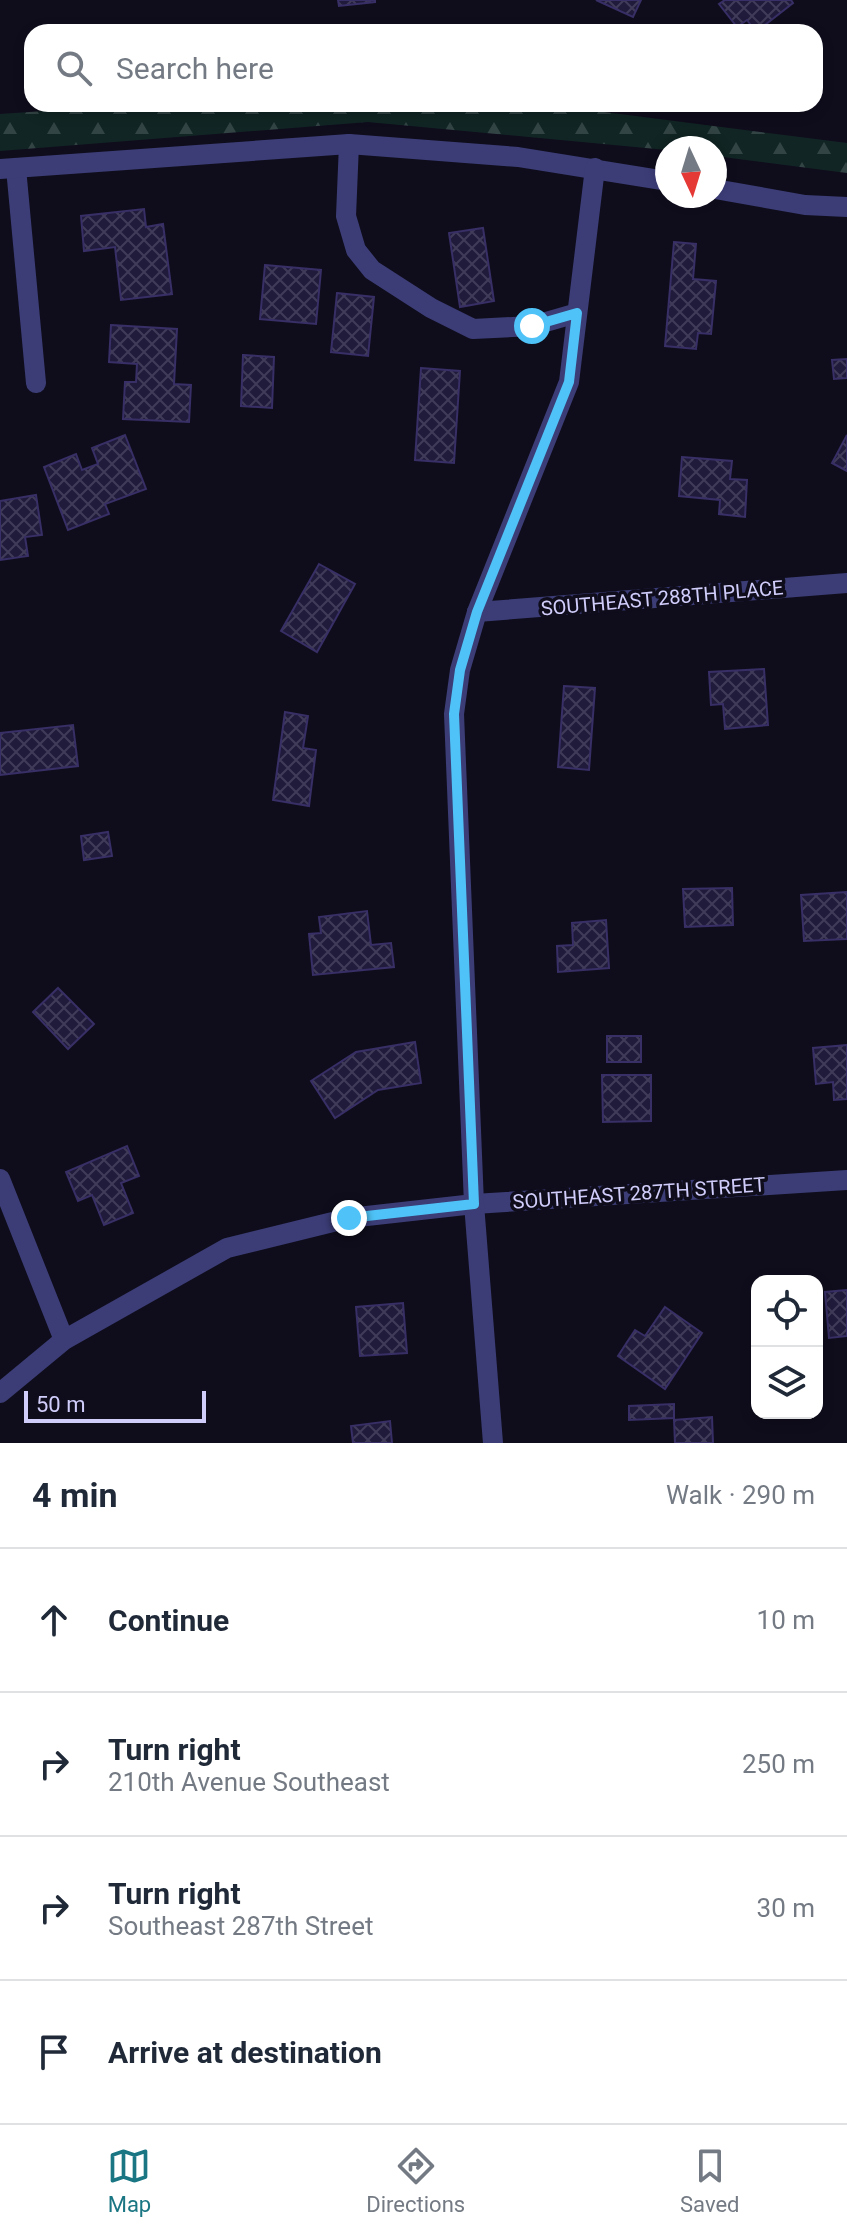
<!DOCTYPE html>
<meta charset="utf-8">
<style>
:root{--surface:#fff;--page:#f2f2f3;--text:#1f2937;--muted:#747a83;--line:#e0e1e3;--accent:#1a7683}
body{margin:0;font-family:Roboto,sans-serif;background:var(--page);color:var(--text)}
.controls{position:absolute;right:24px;bottom:24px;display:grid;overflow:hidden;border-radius:16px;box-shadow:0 4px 12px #0003}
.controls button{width:72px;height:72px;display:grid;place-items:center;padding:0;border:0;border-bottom:2px solid var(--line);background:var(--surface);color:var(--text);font:40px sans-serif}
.compass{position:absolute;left:655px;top:136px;width:72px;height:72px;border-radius:50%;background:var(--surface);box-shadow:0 4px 12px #0003;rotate:176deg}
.scale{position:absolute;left:24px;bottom:20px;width:182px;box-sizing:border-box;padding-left:8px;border:4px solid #d0cdfb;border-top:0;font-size:22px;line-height:28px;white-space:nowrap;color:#d0cdfb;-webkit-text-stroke:6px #0f0d1c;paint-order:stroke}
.stop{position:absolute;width:24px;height:24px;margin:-18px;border:6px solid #4fc3f7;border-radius:50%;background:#fff}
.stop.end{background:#4fc3f7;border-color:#fff;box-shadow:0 2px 8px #0008}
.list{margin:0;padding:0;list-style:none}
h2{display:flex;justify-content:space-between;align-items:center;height:104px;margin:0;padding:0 32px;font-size:34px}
h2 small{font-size:26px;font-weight:400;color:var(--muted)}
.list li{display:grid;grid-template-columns:52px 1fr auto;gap:24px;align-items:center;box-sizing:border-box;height:144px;padding:0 32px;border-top:2px solid var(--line)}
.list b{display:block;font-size:30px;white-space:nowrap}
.list p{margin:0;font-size:26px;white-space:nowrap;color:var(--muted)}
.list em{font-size:26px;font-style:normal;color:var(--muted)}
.icon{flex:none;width:44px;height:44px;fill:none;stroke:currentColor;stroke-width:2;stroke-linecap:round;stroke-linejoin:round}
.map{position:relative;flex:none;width:847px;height:1443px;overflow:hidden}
.search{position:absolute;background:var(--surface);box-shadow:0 4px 12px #0003;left:24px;right:24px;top:24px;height:88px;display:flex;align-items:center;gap:20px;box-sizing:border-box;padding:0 28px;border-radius:24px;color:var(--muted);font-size:30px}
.sheet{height:680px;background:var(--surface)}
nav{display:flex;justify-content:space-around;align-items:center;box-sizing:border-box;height:112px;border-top:2px solid var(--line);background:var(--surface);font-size:22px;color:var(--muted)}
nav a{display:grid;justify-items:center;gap:4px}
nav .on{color:var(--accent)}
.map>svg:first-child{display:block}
.forest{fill:url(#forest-firs)}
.building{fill:url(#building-cross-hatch);stroke:#372f65;stroke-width:2}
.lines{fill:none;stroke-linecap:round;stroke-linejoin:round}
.minor{stroke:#3c3d77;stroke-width:20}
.route{stroke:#4fc3f7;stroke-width:10}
.labels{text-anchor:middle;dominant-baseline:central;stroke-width:7;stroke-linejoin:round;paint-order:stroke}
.street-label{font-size:20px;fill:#d0cdfb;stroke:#0f0d1c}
</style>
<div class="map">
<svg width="847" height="1443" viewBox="0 0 847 1443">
<defs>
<pattern id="forest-firs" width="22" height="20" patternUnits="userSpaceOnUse" patternTransform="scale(2)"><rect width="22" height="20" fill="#112624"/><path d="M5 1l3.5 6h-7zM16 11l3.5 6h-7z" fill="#334445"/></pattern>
<pattern id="building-cross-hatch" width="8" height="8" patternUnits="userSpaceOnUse" patternTransform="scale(2)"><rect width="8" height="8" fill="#201b3b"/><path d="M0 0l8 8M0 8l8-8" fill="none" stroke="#3f3b58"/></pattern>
</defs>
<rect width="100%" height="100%" fill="#0f0d1c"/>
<polygon class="forest" points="148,104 542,104 847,143 847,173 715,156 715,148 667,148 667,150 368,122 0,151 0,114"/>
<g class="building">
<polygon points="338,0 375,0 375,2 339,6"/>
<polygon points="596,0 641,0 633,17"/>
<polygon points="725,0 791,0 793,3 756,32 747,20 737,27 719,4"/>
<polygon points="144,209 146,227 163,224 172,294 121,300 115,247 84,251 81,216"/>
<polygon points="483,228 494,301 460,307 449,233"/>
<polygon points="674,242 696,244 693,279 716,281 711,334 698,333 696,349 665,346"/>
<polygon points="265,265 321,270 316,324 260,319"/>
<polygon points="337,293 374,297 368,356 331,352"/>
<polygon points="111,325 177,329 174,384 191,385 189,422 123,419 125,382 136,382 137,364 109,362"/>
<polygon points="243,355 274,357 272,408 241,406"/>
<polygon points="847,359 847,378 834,379 832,360"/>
<polygon points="421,368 460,371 454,463 415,460"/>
<polygon points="125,435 146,489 105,504 109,514 68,530 44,467 76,454 82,470 98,464 92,448"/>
<polygon points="847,435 847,471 832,463"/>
<polygon points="682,457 732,461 730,479 747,480 745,517 719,514 720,500 679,496"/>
<polygon points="36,495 42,535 25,537 28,556 0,560 0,501"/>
<polygon points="319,564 355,584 317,652 281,631"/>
<polygon points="764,669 768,725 725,729 723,704 711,705 709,672"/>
<polygon points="564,686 595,688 589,770 558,767"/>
<polygon points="285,712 308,716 303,748 316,750 309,806 273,800"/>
<polygon points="73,725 78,766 0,775 0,733"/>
<polygon points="108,832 112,856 84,860 81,836"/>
<polygon points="732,888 733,925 685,927 683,889"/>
<polygon points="847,892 847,939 804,941 801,895"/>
<polygon points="367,911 371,945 391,943 394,967 313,975 309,934 321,933 319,917"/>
<polygon points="606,920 609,968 558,972 557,946 573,945 572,923"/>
<polygon points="58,988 94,1024 68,1049 33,1012"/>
<rect x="607" y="1036" width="34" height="26"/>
<polygon points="415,1042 421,1083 378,1090 335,1118 311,1081 356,1052"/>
<polygon points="847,1045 847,1099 834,1100 833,1082 816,1084 813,1048"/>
<polygon points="602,1075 651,1075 651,1121 603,1122"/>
<polygon points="127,1146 139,1176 121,1183 133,1213 104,1225 92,1195 78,1201 66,1172"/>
<polygon points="847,1290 847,1336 829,1338 825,1292"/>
<polygon points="403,1303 407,1353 360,1356 356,1307"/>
<polygon points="665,1307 702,1333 665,1389 618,1356 635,1330 645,1336"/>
<polygon points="674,1404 674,1418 629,1420 629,1406"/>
<polygon points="712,1417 713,1443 675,1443 674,1420"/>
<polygon points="390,1421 392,1443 353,1443 351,1426"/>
</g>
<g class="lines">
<g class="minor">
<polyline points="349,144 346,216 356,250 372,270 431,308 473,329 532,326 577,313"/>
<polyline points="16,168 36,383"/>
<polyline points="0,169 349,144 518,157 667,181"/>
<polyline points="715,189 805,205 847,207"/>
<polyline points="477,612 847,583"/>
<polyline points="0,1179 64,1340"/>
<polyline points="0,1393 64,1340 227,1248 349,1218 474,1204 847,1180"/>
<polyline points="493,1443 474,1204 454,714 460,670 477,612 569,382 595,168"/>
</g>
</g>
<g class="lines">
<polyline class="route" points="349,1218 474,1204 454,714 460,670 477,612 569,382 577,313 532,326"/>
</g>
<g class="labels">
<g class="street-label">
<text transform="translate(662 598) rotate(-5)">SOUTHEAST 288TH PLACE</text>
<text transform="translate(639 1193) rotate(-4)">SOUTHEAST 287TH STREET</text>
</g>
</g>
</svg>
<div class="controls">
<button><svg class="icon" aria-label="locate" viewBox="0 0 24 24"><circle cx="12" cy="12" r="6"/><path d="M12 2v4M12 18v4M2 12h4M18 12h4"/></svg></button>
<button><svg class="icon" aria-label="layers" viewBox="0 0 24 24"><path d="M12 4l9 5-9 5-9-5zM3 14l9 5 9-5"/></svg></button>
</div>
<svg class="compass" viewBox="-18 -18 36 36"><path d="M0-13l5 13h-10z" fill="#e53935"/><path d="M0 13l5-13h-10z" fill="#747a83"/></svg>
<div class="scale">50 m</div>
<div class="stop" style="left:532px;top:326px"></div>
<div class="stop end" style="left:349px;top:1218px"></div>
<div class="search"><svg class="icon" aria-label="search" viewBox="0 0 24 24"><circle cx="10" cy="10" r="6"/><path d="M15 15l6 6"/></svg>Search here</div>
</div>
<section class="sheet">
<h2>4 min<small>Walk · 290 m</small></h2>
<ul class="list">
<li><svg class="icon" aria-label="ahead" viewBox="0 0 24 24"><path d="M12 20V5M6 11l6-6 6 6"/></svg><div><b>Continue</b></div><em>10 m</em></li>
<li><svg class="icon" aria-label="right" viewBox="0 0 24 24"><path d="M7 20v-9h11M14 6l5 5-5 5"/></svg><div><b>Turn right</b><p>210th Avenue Southeast</p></div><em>250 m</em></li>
<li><svg class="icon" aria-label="right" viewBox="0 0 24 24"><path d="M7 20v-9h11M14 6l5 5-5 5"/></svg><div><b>Turn right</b><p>Southeast 287th Street</p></div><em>30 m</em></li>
<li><svg class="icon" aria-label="arrive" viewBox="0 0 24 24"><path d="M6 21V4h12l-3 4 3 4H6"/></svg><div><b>Arrive at destination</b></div></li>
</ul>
</section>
<nav>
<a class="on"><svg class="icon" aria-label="map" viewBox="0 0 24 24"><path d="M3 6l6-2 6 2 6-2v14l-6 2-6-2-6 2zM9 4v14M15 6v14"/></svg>Map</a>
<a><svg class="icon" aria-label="directions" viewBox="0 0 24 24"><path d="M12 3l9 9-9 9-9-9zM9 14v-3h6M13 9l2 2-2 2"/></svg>Directions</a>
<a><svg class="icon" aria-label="saved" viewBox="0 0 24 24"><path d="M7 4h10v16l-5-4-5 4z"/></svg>Saved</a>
</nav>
